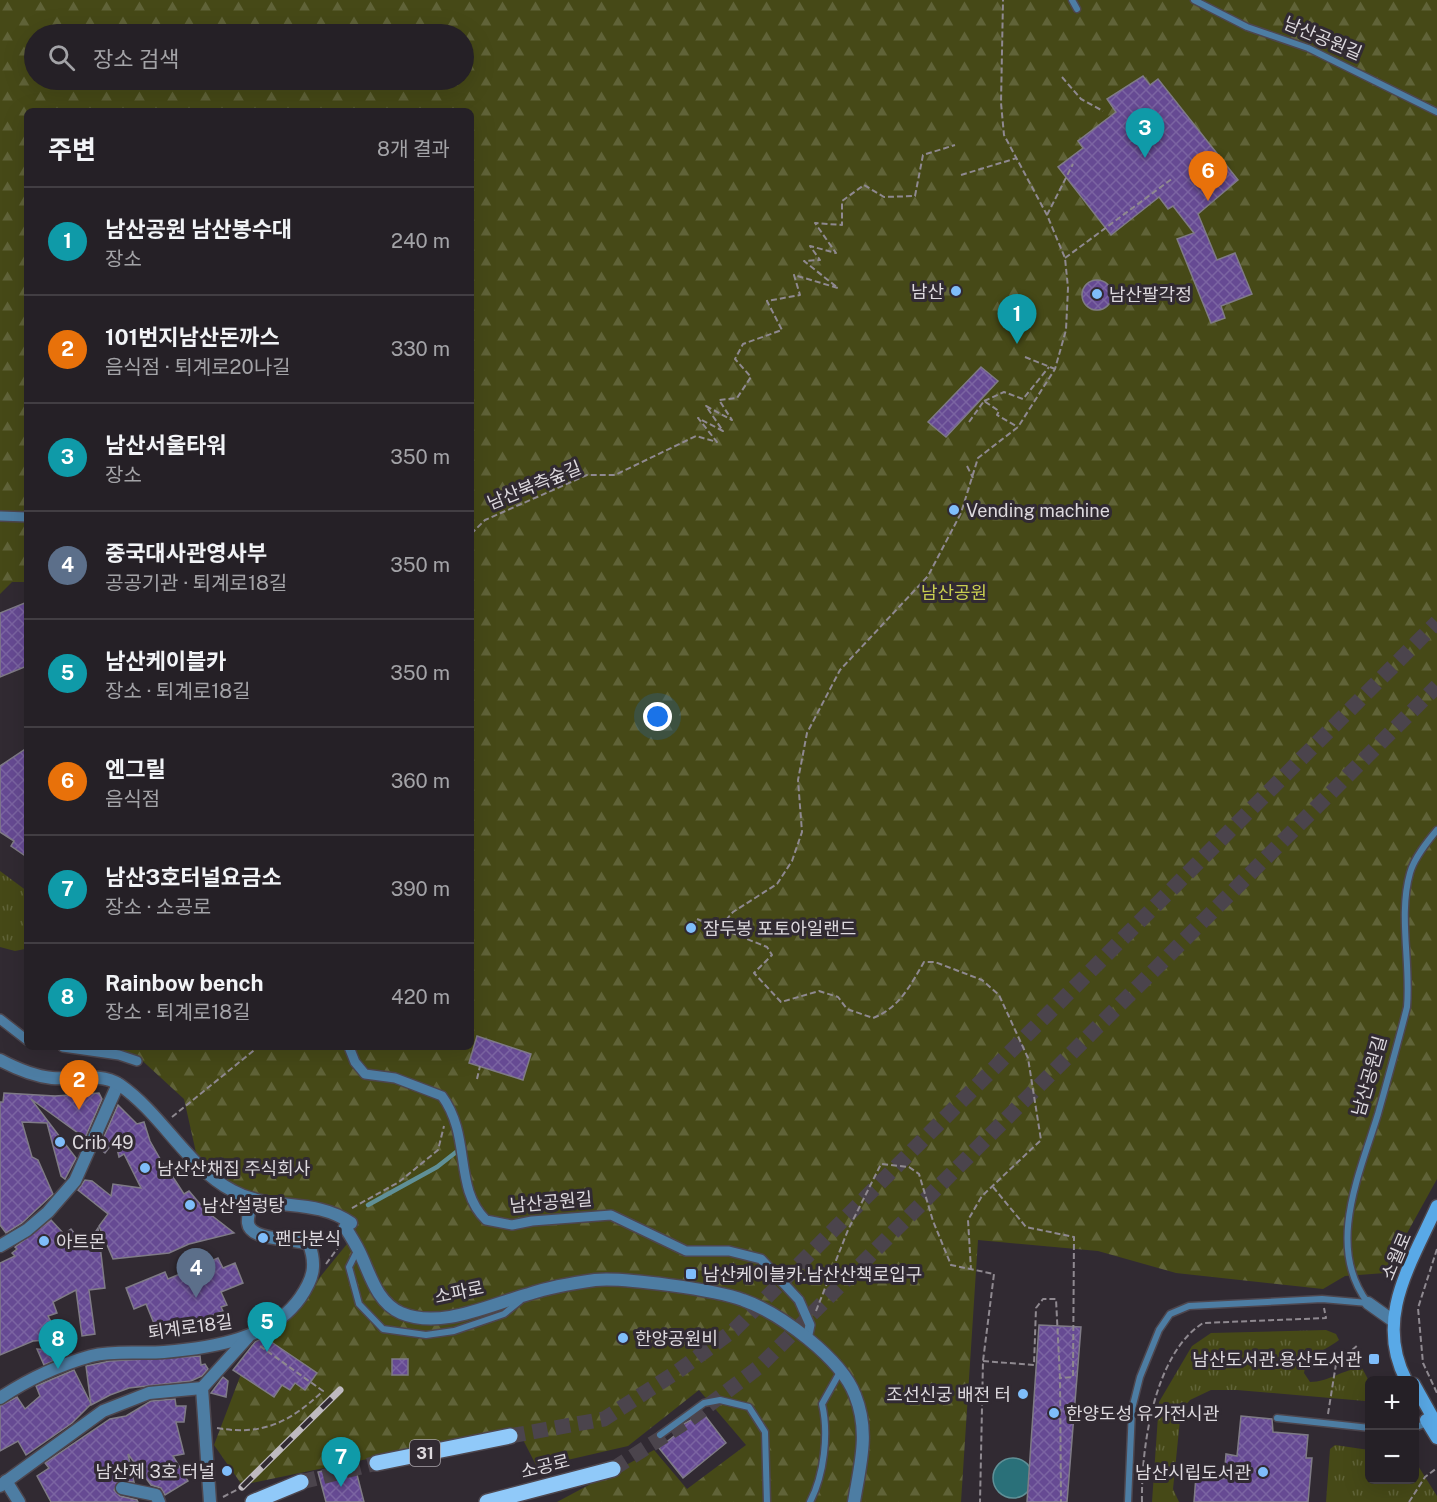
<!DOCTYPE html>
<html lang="ko">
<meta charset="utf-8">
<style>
:root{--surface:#252026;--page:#2d282e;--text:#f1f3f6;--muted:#a3a3a7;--line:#423e43;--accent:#bca0f2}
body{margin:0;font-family:"Public Sans","Noto Sans KR",sans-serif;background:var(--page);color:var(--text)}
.controls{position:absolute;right:18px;bottom:18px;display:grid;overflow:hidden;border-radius:9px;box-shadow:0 6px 24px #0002}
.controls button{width:54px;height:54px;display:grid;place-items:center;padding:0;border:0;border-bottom:2px solid var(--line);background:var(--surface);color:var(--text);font:30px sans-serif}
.you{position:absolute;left:658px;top:717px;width:21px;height:21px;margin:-15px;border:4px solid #fff;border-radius:50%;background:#1a73e8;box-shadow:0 0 0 9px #1a73e833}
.badge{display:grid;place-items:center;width:39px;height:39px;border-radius:50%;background:var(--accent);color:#fff;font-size:20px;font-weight:700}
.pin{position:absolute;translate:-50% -50px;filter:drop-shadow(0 2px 3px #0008)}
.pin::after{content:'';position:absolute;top:32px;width:21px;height:18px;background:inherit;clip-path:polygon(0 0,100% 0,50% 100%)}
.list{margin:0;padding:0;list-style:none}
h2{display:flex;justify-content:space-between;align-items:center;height:78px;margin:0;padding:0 24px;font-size:26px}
h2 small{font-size:20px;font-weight:400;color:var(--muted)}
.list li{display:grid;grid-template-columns:39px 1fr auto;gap:18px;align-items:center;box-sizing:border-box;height:108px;padding:0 24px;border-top:2px solid var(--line)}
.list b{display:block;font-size:22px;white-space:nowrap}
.list p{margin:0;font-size:20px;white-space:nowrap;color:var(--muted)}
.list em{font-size:20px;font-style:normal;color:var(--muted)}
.icon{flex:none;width:33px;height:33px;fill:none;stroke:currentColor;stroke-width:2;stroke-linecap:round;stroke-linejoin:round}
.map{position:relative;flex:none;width:1437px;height:1502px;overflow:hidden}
.search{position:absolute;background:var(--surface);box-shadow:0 6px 24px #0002;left:24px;top:24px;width:450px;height:66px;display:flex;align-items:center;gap:15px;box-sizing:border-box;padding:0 21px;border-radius:33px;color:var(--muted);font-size:22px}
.panel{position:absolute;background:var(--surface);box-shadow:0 6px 24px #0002;left:24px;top:108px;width:450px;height:942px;border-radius:9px}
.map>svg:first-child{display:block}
.grass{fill:url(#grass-tufts)}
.forest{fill:url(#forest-firs);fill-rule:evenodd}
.water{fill:#2a7079;stroke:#609097;stroke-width:1.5}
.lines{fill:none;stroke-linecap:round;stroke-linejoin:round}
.stream{stroke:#609097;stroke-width:4.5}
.building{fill:url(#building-cross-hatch);stroke:#7f7b86;stroke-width:1.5}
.primary-tunnel{stroke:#4b444c;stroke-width:15;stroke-dasharray:15 8;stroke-linecap:butt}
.service-casing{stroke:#4d464e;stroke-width:9}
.pedestrian-casing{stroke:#4d464e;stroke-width:12}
.minor-casing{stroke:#4d464e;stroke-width:15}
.tertiary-casing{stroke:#4d464e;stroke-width:15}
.secondary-casing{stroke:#4d464e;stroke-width:15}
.primary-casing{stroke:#4d464e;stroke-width:18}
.path{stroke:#8f8990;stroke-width:2;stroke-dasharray:6 3;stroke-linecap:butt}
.service{stroke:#4d7da3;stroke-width:6}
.pedestrian{stroke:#4d7da3;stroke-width:9}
.minor{stroke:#4d7da3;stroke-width:12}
.tertiary{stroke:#4d7da3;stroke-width:12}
.secondary{stroke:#59a9e7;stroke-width:12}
.primary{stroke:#90c9f9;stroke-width:15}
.rail-casing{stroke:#bfbac0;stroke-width:7}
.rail{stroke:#312a32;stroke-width:4.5;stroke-dasharray:14;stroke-linecap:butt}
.poi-dot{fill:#7fbdfa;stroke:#312a32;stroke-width:2}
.labels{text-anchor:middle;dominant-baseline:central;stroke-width:6;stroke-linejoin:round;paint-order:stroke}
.shield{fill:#312a32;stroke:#a9a4aa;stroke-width:1.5}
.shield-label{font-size:16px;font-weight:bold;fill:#ddd9de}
.street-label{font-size:18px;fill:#ddd9de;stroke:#312a32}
.poi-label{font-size:18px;fill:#ddd9de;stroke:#312a32;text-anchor:start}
.park-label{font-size:18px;fill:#c8cd50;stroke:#312a32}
</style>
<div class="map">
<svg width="1437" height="1502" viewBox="0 0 1437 1502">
<defs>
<pattern id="grass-tufts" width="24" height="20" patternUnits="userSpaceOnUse" patternTransform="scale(1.5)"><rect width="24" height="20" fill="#464917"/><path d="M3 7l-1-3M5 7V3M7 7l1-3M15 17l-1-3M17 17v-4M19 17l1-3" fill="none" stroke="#606338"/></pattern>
<pattern id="forest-firs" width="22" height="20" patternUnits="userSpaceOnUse" patternTransform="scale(1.5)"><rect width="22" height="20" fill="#464917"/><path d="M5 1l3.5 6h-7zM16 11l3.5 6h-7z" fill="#606338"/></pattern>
<pattern id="building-cross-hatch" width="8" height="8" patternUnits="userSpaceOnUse" patternTransform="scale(1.5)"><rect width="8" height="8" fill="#664a93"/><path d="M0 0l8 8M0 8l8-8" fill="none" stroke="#7b64a2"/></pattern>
</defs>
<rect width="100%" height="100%" fill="#312a32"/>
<g class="grass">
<polygon points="0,871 27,891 25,949 15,951 0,947"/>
<path d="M1326,1330L1336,1334L1339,1340C1325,1351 1307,1354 1304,1373L1310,1382C1329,1382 1343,1369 1362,1368L1369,1381V1399L1365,1401L1237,1390H1211L1190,1400L1181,1410L1173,1489L1179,1502H1152L1159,1402L1192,1346L1211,1333Z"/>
<polygon points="1335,1445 1369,1450 1370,1480 1414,1480 1415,1461 1437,1496 1437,1502 1326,1502 1330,1449"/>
</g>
<path class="forest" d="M0,0H1437V1179L1385,1273L1345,1276L1323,1289L1176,1273L1098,1251L978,1240L961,1502H557L654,1450L687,1489L746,1445L699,1390L628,1446L537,1467L517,1428L242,1485L214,1445L241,1374L351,1239V1223L261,1201L199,1166L184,1099L135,1054L97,1047H471V111H27V582H12L0,594ZM34,34H464V80H34Z"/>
<circle class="water" cx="1013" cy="1478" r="20"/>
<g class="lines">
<polyline class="stream" points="368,1205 437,1167 460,1149"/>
</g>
<g class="building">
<polygon points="1143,76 1150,85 1158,79 1238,180 1198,214 1217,260 1235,253 1252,294 1221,306 1225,318 1211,323 1177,239 1194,233 1173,206 1168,209 1159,197 1111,235 1058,167 1083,148 1078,141 1116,112 1107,99"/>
<circle cx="1097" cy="295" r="15"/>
<polygon points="981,367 998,381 946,437 928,422"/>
<polygon points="27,602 27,666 0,677 0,613"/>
<polygon points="27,748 27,857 11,846 14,841 0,832 0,766"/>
<polygon points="477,1036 531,1054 523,1080 469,1063"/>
<polygon points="4,1093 55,1096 99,1093 102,1099 85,1138 31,1099 76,1158 65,1179 61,1176 47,1123 22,1122 32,1157 38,1160 53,1194 22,1223 6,1233 0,1225 0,1102 3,1102"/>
<polygon points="118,1105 137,1124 144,1122 150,1141 171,1178 173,1177 184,1194 189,1191 206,1211 234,1233 189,1244 169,1253 113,1259 99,1226 108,1214 78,1190 85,1180 92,1181 111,1196 113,1184 141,1188 124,1154 119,1157 115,1140 105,1153 99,1148"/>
<polygon points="51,1220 64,1234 71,1229 85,1247 98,1228 105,1288 89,1290 95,1334 82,1336 76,1290 53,1302 57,1313 48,1316 60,1339 33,1341 0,1355 0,1263 15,1256 12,1253 17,1249 15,1247"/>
<polygon points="218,1258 223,1268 235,1263 243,1283 221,1292 227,1305 221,1307 223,1311 171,1333 166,1324 155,1326 146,1304 134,1309 126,1288 165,1272 168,1279"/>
<polygon points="1039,1325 1081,1327 1067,1502 1027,1502"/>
<polygon points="264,1337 317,1373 305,1390 295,1383 290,1390 282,1385 274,1397 233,1370 255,1342"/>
<polygon points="37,1349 65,1351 67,1355 44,1365"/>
<polygon points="200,1356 201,1365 205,1364 208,1369 202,1376 191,1381 129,1388 110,1395 91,1405 86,1366 110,1361"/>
<rect x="392" y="1359" width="16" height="16"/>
<polygon points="74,1370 91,1404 72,1423 26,1455 18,1441 0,1451 0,1406 17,1397 25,1409 40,1396 36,1386"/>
<polygon points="223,1377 228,1381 226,1397 211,1393"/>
<polygon points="175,1399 176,1406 186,1406 184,1422 176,1422 184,1454 173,1456 188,1481 165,1495 161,1488 151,1485 128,1454 134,1482 119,1480 114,1490 120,1496 137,1500 138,1502 51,1502 37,1476 49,1468 45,1463 110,1419 126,1416 151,1401"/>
<polygon points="703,1413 726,1443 683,1478 659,1448 684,1428 682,1425"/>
<polygon points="1241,1416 1272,1419 1273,1432 1308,1435 1306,1458 1312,1458 1308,1502 1194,1502 1196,1476 1224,1479 1226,1454 1237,1456"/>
<polygon points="354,1463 364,1502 326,1502 318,1472"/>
</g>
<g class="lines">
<g class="primary-tunnel">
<polyline points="510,1436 604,1419 678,1371 734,1330 1437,622"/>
<polyline points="613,1469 689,1420 759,1367 1437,686"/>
<polyline points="301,1482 377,1463"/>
</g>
<g class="service-casing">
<g id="service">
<polyline points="1072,0 1077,9"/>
<polyline points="1194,0 1247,27 1308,48 1437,112"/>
<polyline points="358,1249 349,1267 359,1304 383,1329 426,1335 454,1331 504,1314 520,1301"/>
<path d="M1368,1303C1325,1247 1360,1173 1378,1114C1388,1078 1398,1043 1407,1007C1411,963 1398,915 1410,873C1414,858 1427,842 1437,830"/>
<polyline points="1277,1418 1370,1428"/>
<polyline points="1414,1428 1427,1423"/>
<polyline points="660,1435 704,1403 720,1400 749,1407 765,1432 767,1502"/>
<path d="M810,1502C824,1475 829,1434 822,1404L840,1372"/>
<polyline points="1128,1502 1132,1409 1140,1377 1159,1330 1170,1314 1189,1306 1322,1299 1368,1303"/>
</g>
</g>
<g class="pedestrian-casing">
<g id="pedestrian">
<polyline points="0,516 27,517"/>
<polyline points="0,1019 27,1040"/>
<polyline points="63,1047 119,1055 137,1061"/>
<path d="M349,1047L355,1062L365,1074L395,1078L442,1096C472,1137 453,1188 486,1220L512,1225L532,1221L611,1215L686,1251H729L761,1259L799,1300L810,1325L807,1339"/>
</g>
</g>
<g class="minor-casing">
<g id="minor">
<polyline points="0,1246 27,1230 48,1212 75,1181 118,1084"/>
<polyline points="202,1388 210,1502"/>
<path d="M0,1398C27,1380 59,1365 91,1356C115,1350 140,1354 164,1352C211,1348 271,1339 300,1298C313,1279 317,1266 309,1244C292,1238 250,1241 248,1223C247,1216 251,1206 253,1199"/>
<polyline points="6,1481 19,1502"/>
<polyline points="0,1486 103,1411 149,1393 202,1388 248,1337"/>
<polyline points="122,1488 156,1495 159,1502"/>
</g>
</g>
<g class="tertiary-casing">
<g id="tertiary">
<path d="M0,1060C17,1069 33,1076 52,1078C73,1080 101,1072 120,1085C163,1115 187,1167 233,1191C271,1212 314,1197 351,1223L345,1227C350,1235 355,1243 359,1251C370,1273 376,1302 401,1313C441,1330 491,1304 529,1294C550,1287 573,1283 595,1280C623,1277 717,1290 743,1300C780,1313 841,1358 855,1395C870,1432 860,1465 854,1502"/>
<polyline points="1368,1303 1392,1320"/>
</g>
</g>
<g class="secondary-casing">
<g id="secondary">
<path d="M1406,1380C1374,1318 1411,1264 1437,1206"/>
<polyline points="1414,1384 1437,1425"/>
<polyline points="1426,1420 1437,1438"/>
</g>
</g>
<g class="primary-casing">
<g id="primary">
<polyline points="377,1463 510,1436"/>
<polyline points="253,1502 301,1482"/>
<polyline points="487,1502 613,1469"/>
</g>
</g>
<g class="path">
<polyline points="1062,77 1081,99 1103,111"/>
<polyline points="961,175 1017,158"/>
<polyline points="1047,215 1073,164"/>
<polyline points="1065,258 1173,178"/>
<polyline points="1025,357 1055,369"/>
<polyline points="984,401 1004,392 1023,399 1049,367"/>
<polyline points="969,422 984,401 999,411 997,415 1018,427"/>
<polyline points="967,466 973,478"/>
<polyline points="471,534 485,520 587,475 615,475 696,436 717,442 698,418 723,431 706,406 732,420 719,400 737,398 751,377 735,359 743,344 782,330 767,301 800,295 794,275 838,288 804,261 820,260 810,246 836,253 815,223 842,225 842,201 864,185 884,197 915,196 923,155 955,145"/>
<path d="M693,927L697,919L767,947L772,955L754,973L781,1002L819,991L838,997L847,1009L873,1018C899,1008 910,986 924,962H935L982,980L999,995L1028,1058L1041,1140L982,1196L968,1220L971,1270"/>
<polyline points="720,927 733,912 777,884 792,861 802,832 798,780 807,733 840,670 928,576 961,513 978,458 1018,427 1055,369 1066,330 1068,288 1065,258 1047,215 1004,135 1001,103 1003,0"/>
<polyline points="477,1079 480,1066"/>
<polyline points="172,1117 258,1047"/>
<polyline points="993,1187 1026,1227 1074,1237 1073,1377 1060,1378"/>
<polyline points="352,1208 399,1182 438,1150 444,1126"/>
<polyline points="1437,1249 1418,1308 1423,1363 1437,1393"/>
<polyline points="326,1264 340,1245"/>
<polyline points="816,1311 848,1230 881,1164 909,1167 919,1174 933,1221 951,1265 994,1274 983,1361 980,1502"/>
<polyline points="983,1361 1034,1365 1036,1308 1043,1299 1056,1299 1060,1378 1061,1502"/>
<polyline points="1328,1414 1336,1364 1358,1345"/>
<path d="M217,1428C263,1436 290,1422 323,1391L260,1346"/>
<polyline points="223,1497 242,1487"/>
<path d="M1142,1502C1141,1448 1154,1354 1203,1323L1326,1318L1324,1308"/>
<polyline points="1409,1502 1425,1477 1437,1468"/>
</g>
<use href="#service" class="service"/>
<use href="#pedestrian" class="pedestrian"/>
<use href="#minor" class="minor"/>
<use href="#tertiary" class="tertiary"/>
<use href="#secondary" class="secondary"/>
<use href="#primary" class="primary"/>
<g class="rail-casing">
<polyline id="rail" points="242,1487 340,1390"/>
</g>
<use href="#rail" class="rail"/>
</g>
<g class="poi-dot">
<circle cx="956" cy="291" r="6"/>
<circle cx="1097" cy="294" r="6"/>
<circle cx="954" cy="510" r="6"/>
<circle cx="691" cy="928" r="6"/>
<circle cx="60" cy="1142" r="6"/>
<circle cx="145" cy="1168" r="6"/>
<circle cx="190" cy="1205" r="6"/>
<circle cx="263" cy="1238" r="6"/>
<circle cx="44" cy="1241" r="6"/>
<rect x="685" y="1268" width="12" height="12" rx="3"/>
<circle cx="623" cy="1338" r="6"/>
<rect x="1368" y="1353" width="12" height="12" rx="3"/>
<circle cx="1023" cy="1394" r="6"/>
<circle cx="1054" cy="1413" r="6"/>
<circle cx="227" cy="1471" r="6"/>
<circle cx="1263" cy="1472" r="6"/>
</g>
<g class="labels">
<rect class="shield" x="410" y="1440" width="30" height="26" rx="4.5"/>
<g class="shield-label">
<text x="425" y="1453">31</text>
</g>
<g class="street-label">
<text transform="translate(1323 38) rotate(23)">남산공원길</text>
<text transform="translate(534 485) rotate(-22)">남산북측숲길</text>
<text transform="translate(1369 1076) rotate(-74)">남산공원길</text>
<text transform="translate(551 1202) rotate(-5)">남산공원길</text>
<text transform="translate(1396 1256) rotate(-67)">소월로</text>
<text transform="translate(459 1292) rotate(-12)">소파로</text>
<text transform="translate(190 1327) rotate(-8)">퇴계로18길</text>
<text transform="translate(545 1466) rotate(-14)">소공로</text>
</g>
<g class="poi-label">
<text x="944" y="291" text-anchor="end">남산</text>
<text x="1109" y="294">남산팔각정</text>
<text x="966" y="510">Vending machine</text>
<text x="703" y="928">잠두봉 포토아일랜드</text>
<text x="72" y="1142">Crib 49</text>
<text x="157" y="1168">남산산채집 주식회사</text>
<text x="202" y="1205">남산설렁탕</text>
<text x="275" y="1238">팬다분식</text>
<text x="56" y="1241">아트몬</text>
<text x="703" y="1274">남산케이블카.남산산책로입구</text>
<text x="635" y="1338">한양공원비</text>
<text x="1362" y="1359" text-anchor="end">남산도서관.용산도서관</text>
<text x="1011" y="1394" text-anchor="end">조선신궁 배전 터</text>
<text x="1066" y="1413">한양도성 유가전시관</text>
<text x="215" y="1471" text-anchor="end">남산제 3호 터널</text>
<text x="1251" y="1472" text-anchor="end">남산시립도서관</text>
</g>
<g class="park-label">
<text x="954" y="592">남산공원</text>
</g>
</g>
</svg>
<div class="controls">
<button>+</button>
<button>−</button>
</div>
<div class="you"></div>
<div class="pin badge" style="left:1017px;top:344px;background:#0f9aa8">1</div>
<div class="pin badge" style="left:79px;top:1110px;background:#e8710a">2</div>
<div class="pin badge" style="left:1145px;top:158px;background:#0f9aa8">3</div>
<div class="pin badge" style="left:196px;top:1298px;background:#5c6f8a">4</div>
<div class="pin badge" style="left:267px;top:1352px;background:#0f9aa8">5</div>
<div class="pin badge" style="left:1208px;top:201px;background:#e8710a">6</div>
<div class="pin badge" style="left:341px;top:1487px;background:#0f9aa8">7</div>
<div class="pin badge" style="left:58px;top:1369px;background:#0f9aa8">8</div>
<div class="search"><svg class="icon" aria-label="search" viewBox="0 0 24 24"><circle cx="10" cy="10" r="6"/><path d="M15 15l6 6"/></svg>장소 검색</div>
<section class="panel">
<h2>주변<small>8개 결과</small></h2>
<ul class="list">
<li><span class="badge" style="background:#0f9aa8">1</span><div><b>남산공원 남산봉수대</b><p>장소</p></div><em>240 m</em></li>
<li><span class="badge" style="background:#e8710a">2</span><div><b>101번지남산돈까스</b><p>음식점 · 퇴계로20나길</p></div><em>330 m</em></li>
<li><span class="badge" style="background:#0f9aa8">3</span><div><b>남산서울타워</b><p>장소</p></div><em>350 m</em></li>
<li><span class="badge" style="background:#5c6f8a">4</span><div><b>중국대사관영사부</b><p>공공기관 · 퇴계로18길</p></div><em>350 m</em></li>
<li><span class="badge" style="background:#0f9aa8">5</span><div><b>남산케이블카</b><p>장소 · 퇴계로18길</p></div><em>350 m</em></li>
<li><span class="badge" style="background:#e8710a">6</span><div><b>엔그릴</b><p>음식점</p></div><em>360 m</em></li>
<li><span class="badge" style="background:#0f9aa8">7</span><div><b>남산3호터널요금소</b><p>장소 · 소공로</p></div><em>390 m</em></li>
<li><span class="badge" style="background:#0f9aa8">8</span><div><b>Rainbow bench</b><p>장소 · 퇴계로18길</p></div><em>420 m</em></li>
</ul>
</section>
</div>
